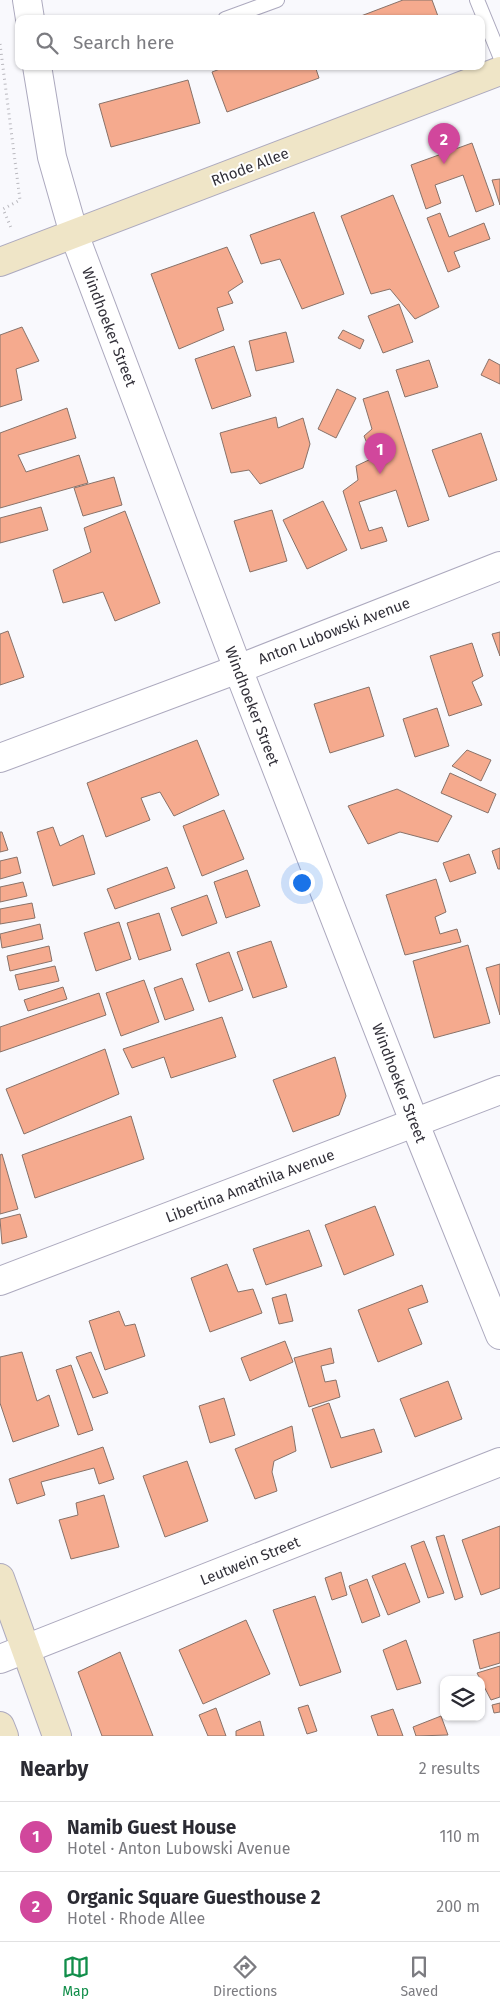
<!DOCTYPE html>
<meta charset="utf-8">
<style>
:root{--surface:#fff;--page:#f2f2f3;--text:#2b2b33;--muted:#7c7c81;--line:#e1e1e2;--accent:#118e4a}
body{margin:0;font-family:"Fira Sans",sans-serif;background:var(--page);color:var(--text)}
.controls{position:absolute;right:15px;bottom:15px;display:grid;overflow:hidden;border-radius:10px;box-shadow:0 1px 4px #0004}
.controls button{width:45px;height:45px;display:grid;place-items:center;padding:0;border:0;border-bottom:1px solid var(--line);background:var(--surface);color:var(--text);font:25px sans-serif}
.you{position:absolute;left:301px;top:882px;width:18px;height:18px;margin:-12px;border:4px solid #fff;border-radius:50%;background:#1a73e8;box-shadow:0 0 0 8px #1a73e833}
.badge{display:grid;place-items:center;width:32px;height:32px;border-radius:50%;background:var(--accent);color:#fff;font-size:16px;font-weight:700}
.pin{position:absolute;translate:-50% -41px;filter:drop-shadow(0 1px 2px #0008)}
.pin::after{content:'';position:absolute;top:26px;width:18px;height:15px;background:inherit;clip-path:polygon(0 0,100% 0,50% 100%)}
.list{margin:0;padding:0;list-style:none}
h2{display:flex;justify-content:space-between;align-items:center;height:65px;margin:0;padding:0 20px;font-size:21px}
h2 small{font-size:16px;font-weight:400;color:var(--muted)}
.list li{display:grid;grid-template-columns:32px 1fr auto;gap:15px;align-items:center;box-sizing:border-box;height:70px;padding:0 20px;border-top:1px solid var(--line)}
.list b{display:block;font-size:19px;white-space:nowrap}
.list p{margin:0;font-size:16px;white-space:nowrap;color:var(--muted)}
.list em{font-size:16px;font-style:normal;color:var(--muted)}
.icon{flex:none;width:28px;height:28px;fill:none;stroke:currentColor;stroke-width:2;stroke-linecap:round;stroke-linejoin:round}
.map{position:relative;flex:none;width:500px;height:1736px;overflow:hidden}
.search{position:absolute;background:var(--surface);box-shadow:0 1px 4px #0004;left:15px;right:15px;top:15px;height:55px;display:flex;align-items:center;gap:12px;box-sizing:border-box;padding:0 18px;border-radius:10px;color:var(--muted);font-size:19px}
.sheet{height:205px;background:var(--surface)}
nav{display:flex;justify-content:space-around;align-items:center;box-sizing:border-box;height:70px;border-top:1px solid var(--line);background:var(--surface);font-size:14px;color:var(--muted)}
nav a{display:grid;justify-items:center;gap:2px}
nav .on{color:var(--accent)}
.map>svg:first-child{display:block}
.building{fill:#f5aa8e;stroke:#887269}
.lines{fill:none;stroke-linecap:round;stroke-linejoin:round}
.service-casing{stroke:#aca9be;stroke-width:16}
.minor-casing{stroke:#aca9be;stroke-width:30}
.tertiary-casing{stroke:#aca9be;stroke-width:30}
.secondary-casing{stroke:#aca9be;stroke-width:30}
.path{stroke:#b9b8be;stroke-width:3;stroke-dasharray:1 4;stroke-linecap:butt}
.service{stroke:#fff;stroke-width:14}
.minor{stroke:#fff;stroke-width:28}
.tertiary{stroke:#fff;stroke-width:28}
.secondary{stroke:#efe5c7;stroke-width:28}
.labels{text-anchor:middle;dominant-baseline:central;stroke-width:4;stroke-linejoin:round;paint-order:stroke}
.street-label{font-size:15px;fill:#323039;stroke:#fff}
</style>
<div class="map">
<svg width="500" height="1736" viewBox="0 0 500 1736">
<rect width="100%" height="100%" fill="#f9f9fd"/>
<g class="building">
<polygon points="403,0 432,0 439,19 353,19"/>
<polygon points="228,66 315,66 319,78 227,112 212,72"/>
<polygon points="188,80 200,123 111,147 99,104"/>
<polygon points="472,143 494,205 476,212 463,175 435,185 441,203 426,209 411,165"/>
<polygon points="500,179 500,205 492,180"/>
<polygon points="393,195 439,307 415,319 390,289 371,294 341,216"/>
<polygon points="314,212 344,294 302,309 280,259 261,264 250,235"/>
<polygon points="440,213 449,237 484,223 490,239 454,252 460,267 448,272 427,218"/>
<polygon points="227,247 243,282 228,292 233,303 217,308 224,330 179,349 151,274"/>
<polygon points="399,304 413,342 383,353 368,316"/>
<polygon points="22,327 39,361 16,369 22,400 0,407 0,335"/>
<polygon points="343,330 364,340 360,349 338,338"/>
<polygon points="286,332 294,362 256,371 249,341"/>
<polygon points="234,346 251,396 212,409 195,359"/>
<polygon points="489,359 500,365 500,384 481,375"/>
<polygon points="429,360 438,387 405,397 396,370"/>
<polygon points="337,389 356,398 336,438 318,429"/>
<polygon points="388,391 429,520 408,527 396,490 359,502 369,531 382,527 387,541 361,549 343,491 358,480 356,466 373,458 364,436 372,429 363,399"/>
<polygon points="67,408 76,438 18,455 26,472 79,455 88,483 0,508 0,433"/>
<polygon points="276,417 278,428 303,418 310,444 303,468 260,484 249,470 231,473 220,433"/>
<polygon points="481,433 497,480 449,497 432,450"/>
<polygon points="114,477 122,505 83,516 74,488"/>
<polygon points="323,501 347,550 307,569 283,520"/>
<polygon points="41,507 48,530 0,543 0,518"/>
<polygon points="272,510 287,561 250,572 234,521"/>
<polygon points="125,511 160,603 115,621 103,592 63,603 53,570 91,552 84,528"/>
<polygon points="8,631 24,677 0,685 0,634"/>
<polygon points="500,632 500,656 492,634"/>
<polygon points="472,643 483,676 472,682 482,705 449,716 430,656"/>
<polygon points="369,687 384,736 330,753 314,704"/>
<polygon points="437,708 449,746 415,757 403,719"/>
<polygon points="197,740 219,795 174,816 160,792 141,798 150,820 106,837 87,783"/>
<polygon points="467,750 491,760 481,781 452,766"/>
<polygon points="450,773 496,794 488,813 441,793"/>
<polygon points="397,789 452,816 438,842 400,832 368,844 348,806"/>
<polygon points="224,810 244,859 202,876 183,826"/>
<polygon points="53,827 60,846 83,835 95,874 53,886 37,832"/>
<polygon points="0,832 2,832 8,850 0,852"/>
<polygon points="500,848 500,869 498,869 492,851"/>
<polygon points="469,854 476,873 450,882 443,863"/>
<polygon points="17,857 21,873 0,879 0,861"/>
<polygon points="167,867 175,888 115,909 107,889"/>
<polygon points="247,870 260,906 226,918 214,882"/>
<polygon points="436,879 446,912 435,917 440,934 457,929 461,942 405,955 386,895"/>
<polygon points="23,882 27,896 0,902 0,887"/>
<polygon points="207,895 217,923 182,936 171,908"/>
<polygon points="32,903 35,918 0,924 0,909"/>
<polygon points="159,913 171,950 139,960 127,923"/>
<polygon points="119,922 131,959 96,971 84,933"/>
<polygon points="40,924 43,939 2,948 0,934"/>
<polygon points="271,941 287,987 253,998 237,952"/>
<polygon points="468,945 490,1023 434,1038 413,961"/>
<polygon points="49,946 52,961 10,971 7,956"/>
<polygon points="229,952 243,990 209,1002 196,964"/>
<polygon points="500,964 500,1015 486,968"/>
<polygon points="55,966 59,981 19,990 15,975"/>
<polygon points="182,978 194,1010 165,1020 154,988"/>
<polygon points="144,980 159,1022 121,1036 106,993"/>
<polygon points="63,987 67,999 28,1011 24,1000"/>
<polygon points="99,993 106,1015 0,1052 0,1027"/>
<polygon points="222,1017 236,1057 171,1078 164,1057 132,1068 123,1049"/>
<polygon points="105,1049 119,1094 24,1134 6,1089"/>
<polygon points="335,1057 346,1096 339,1115 293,1132 273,1080"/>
<polygon points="131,1116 144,1159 35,1198 22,1155"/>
<polygon points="2,1154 18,1209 0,1214 0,1155"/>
<polygon points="375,1206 394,1255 344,1275 325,1225"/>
<polygon points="20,1214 27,1237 2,1244 0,1219"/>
<polygon points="309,1230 322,1266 266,1285 253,1249"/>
<polygon points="227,1264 238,1292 253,1289 262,1313 210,1332 191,1278"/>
<polygon points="422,1285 428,1302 408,1309 422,1344 378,1362 358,1310"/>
<polygon points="286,1294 293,1321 279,1324 272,1298"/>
<polygon points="119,1311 125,1326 135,1324 145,1356 105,1370 89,1321"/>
<polygon points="285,1341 293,1362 250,1381 241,1358"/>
<polygon points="331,1348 334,1363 321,1366 325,1382 336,1380 340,1397 309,1407 294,1358"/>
<polygon points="22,1352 37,1401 49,1395 59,1426 13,1442 0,1403 0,1357"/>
<polygon points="91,1352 108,1393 93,1398 76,1357"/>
<polygon points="71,1365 93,1430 78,1435 56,1370"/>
<polygon points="448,1381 462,1419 415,1437 400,1399"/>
<polygon points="224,1398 235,1435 210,1443 199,1406"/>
<polygon points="329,1403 341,1438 374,1429 382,1452 331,1468 312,1409"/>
<polygon points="292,1426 296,1451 274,1461 272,1472 277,1491 255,1499 235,1449"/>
<polygon points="103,1447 114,1479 99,1484 94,1468 41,1482 45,1495 17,1504 9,1479"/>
<polygon points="187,1461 208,1521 165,1537 143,1476"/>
<polygon points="104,1495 119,1547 71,1559 59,1520 78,1515 76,1503"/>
<polygon points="500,1526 500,1588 481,1595 462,1540"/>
<polygon points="444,1535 463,1597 455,1600 436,1537"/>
<polygon points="424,1541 444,1593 428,1598 411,1546"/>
<polygon points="405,1563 420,1602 388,1615 372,1576"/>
<polygon points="341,1572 347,1595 332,1600 325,1578"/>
<polygon points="367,1579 380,1616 362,1623 349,1586"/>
<polygon points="315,1596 341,1672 300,1686 273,1610"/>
<polygon points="246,1620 270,1674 203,1704 179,1650"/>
<polygon points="500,1632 500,1663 480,1669 473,1640"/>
<polygon points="406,1640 421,1683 397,1690 383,1650"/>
<polygon points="120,1652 153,1736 102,1736 78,1672"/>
<polygon points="500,1666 500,1697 491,1700 477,1673"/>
<polygon points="500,1703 500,1712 494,1713 492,1705"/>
<polygon points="308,1705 317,1731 307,1734 298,1708"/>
<polygon points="216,1708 226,1736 208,1736 199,1715"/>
<polygon points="393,1709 403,1736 378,1736 371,1716"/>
<polygon points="441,1716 448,1735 416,1736 413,1727"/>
<polygon points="260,1721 264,1736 236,1736 236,1731"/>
</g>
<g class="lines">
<g class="service-casing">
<g id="service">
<polyline points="477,0 500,56"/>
<polyline points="225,19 277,0"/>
</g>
</g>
<g class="minor-casing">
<g id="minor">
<polyline points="27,0 30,19"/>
<polyline points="37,66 52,157 74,234 238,669 415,1124 500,1335"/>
<polyline points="0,758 238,669 500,566"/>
<polyline points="0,1659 500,1462"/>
</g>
</g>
<g class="tertiary-casing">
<polyline id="tertiary" points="0,1281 500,1090"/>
</g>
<g class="secondary-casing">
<g id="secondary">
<polyline points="0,262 500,71"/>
<polyline points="0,1578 57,1736"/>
<polyline points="0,1726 4,1736"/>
</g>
</g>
<polyline class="path" points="0,44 20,200 3,209 12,230"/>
<use href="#service" class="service"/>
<use href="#minor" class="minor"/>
<use href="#tertiary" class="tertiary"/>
<use href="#secondary" class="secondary"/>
</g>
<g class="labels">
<g class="street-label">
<text transform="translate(250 167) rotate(-21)">Rhode Allee</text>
<text transform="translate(109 327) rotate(69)">Windhoeker Street</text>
<text transform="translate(334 631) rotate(-21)">Anton Lubowski Avenue</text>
<text transform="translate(252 706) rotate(69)">Windhoeker Street</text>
<text transform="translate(399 1083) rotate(69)">Windhoeker Street</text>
<text transform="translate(250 1186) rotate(-21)">Libertina Amathila Avenue</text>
<text transform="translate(250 1561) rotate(-22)">Leutwein Street</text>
</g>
</g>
</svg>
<div class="controls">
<button><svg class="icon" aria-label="layers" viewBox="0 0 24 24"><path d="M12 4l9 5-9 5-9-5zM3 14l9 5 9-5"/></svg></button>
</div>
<div class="you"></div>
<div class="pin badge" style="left:380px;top:474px;background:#d1479c">1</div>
<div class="pin badge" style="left:444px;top:164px;background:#d1479c">2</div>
<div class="search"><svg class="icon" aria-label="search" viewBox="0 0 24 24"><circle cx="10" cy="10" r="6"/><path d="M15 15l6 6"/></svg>Search here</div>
</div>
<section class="sheet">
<h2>Nearby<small>2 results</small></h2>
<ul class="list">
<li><span class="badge" style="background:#d1479c">1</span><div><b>Namib Guest House</b><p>Hotel · Anton Lubowski Avenue</p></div><em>110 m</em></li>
<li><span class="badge" style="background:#d1479c">2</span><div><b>Organic Square Guesthouse 2</b><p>Hotel · Rhode Allee</p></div><em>200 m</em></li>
</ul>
</section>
<nav>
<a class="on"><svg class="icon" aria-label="map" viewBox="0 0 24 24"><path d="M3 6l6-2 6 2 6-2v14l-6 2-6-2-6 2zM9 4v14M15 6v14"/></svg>Map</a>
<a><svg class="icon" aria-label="directions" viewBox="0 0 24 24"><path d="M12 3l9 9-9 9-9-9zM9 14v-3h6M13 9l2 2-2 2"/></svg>Directions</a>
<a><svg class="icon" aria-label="saved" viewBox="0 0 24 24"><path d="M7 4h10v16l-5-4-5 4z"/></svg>Saved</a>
</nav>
